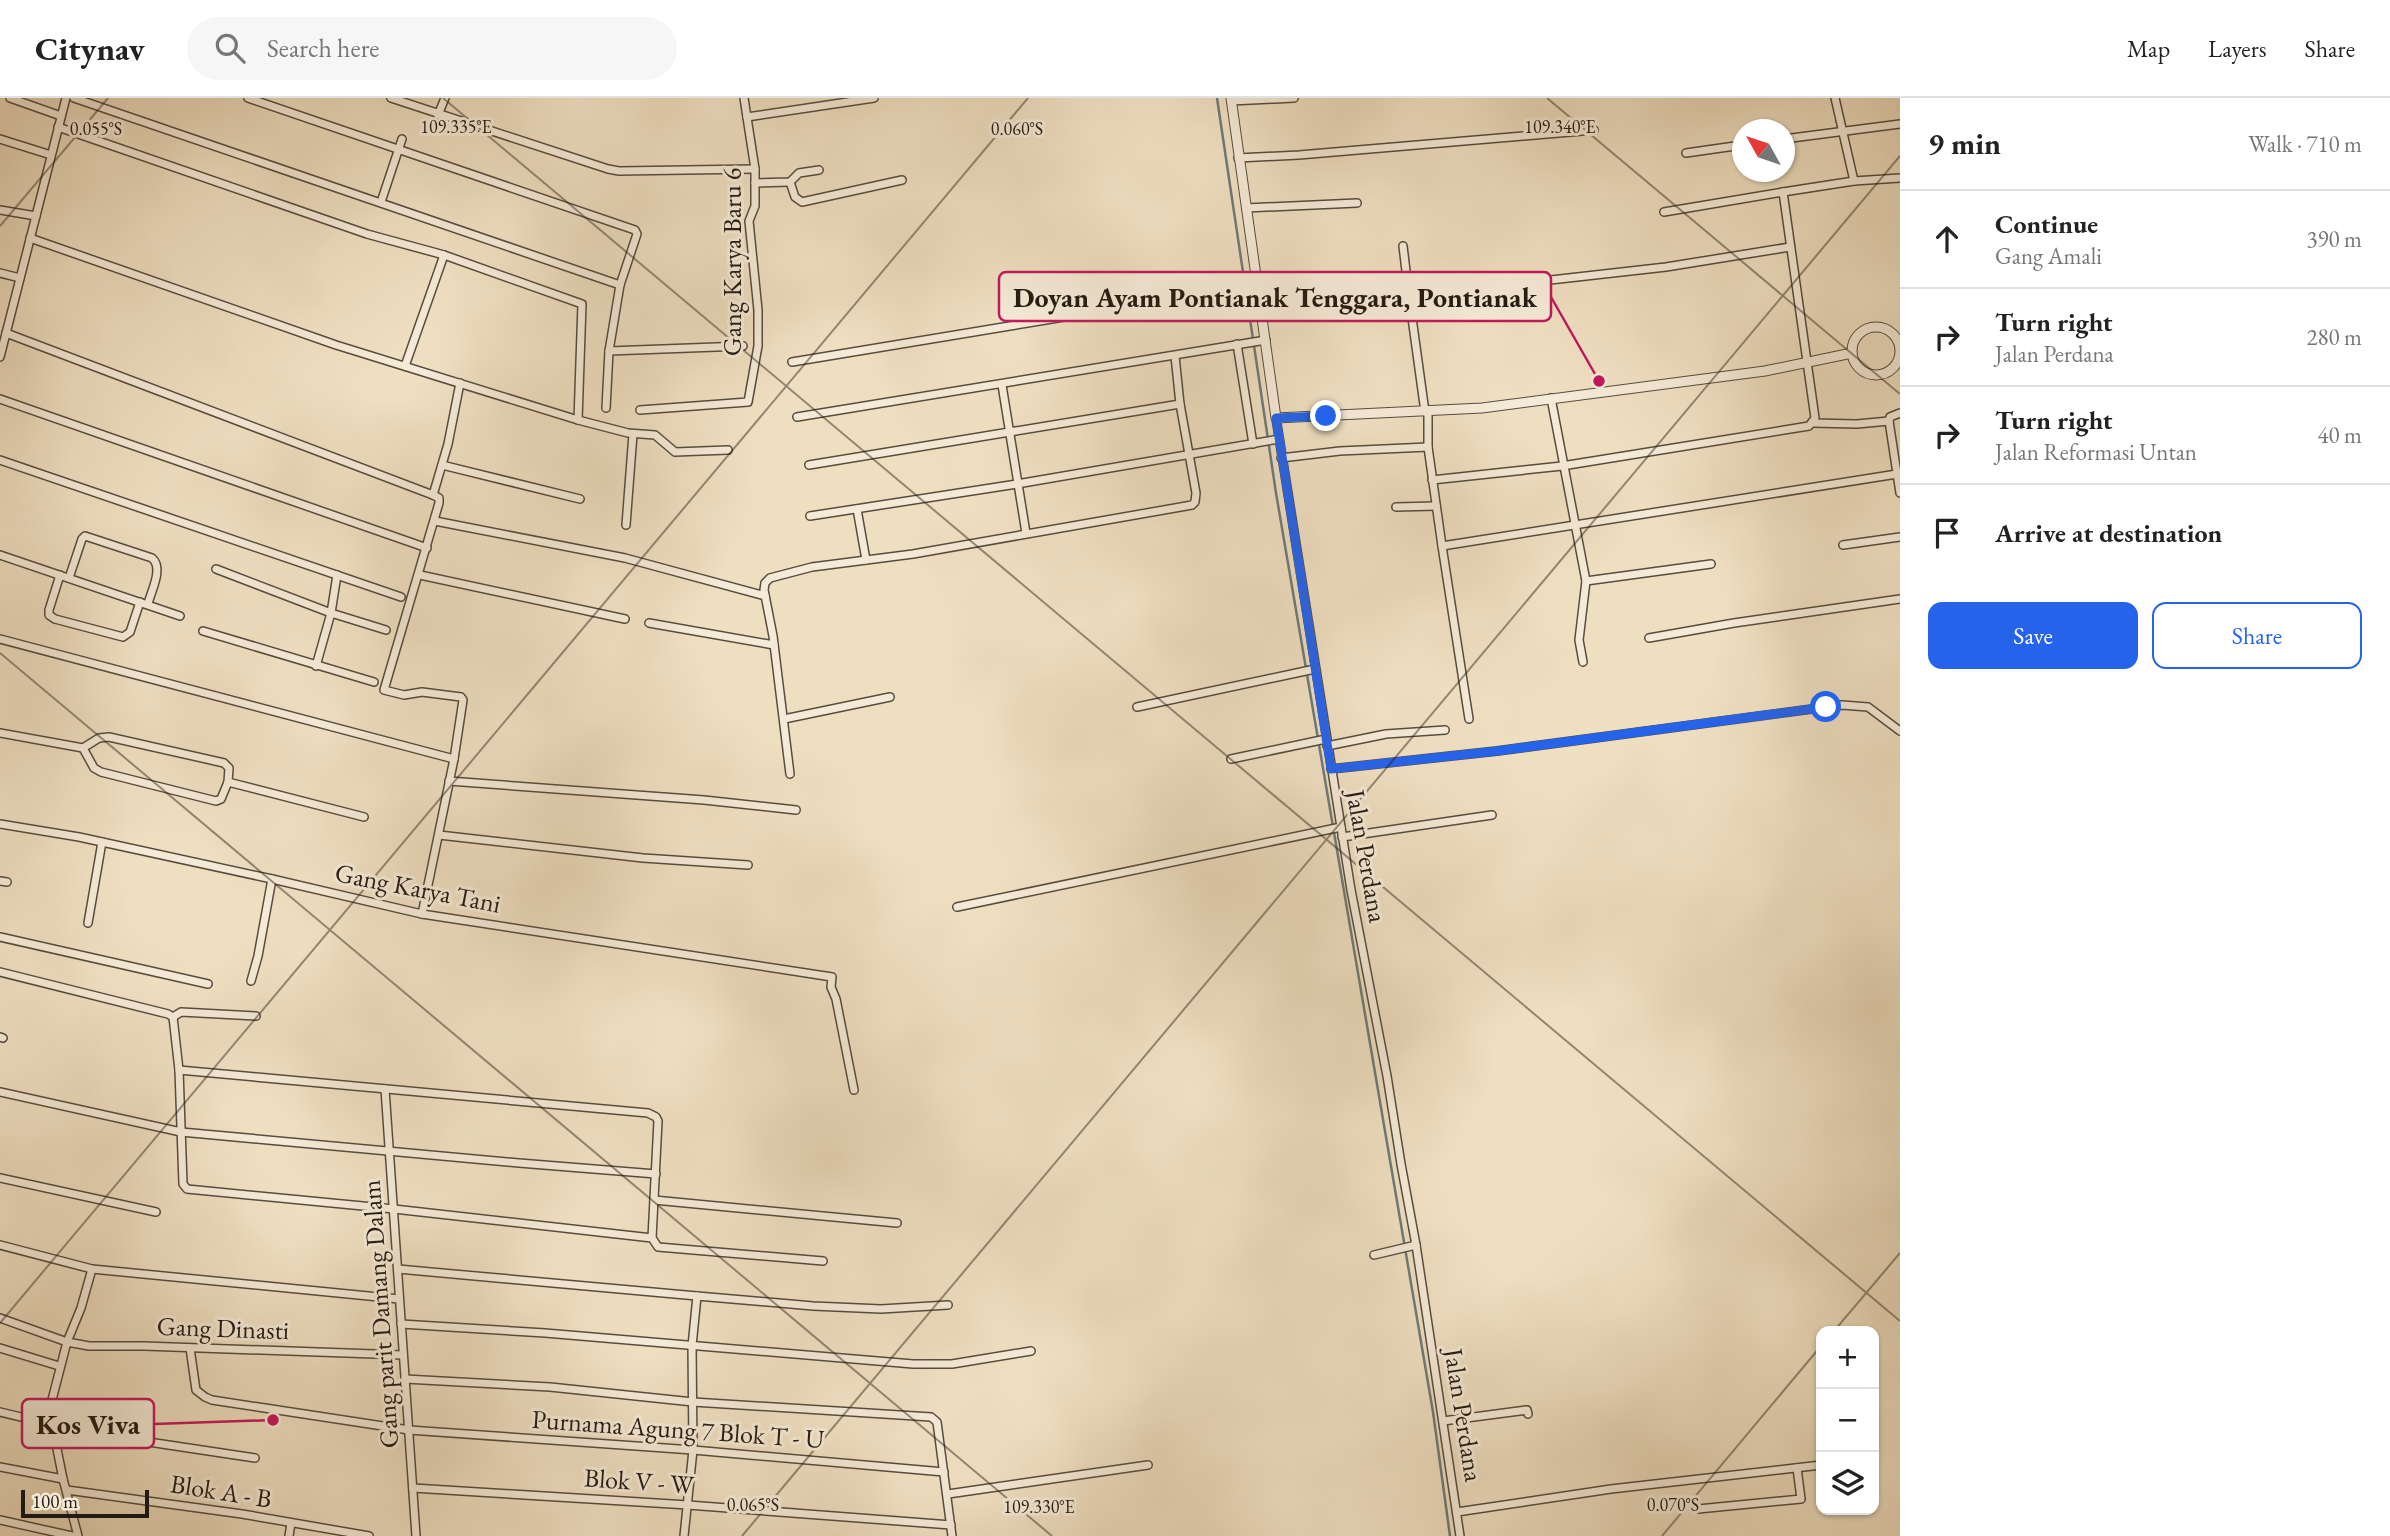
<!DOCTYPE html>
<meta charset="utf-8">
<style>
:root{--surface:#fff;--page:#f6f6f6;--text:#222;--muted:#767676;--line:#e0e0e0;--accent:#2563eb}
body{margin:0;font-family:"EB Garamond",serif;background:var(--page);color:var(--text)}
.controls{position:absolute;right:21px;bottom:21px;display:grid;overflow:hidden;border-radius:14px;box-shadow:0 2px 5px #0004}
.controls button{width:63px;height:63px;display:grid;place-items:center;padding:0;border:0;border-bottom:2px solid var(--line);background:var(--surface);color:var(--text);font:35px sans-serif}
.compass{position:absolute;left:1732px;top:21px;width:63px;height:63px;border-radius:50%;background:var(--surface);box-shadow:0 2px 5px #0004;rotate:310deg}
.scale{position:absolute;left:21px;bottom:18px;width:128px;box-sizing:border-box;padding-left:7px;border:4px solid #241b12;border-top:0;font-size:19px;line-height:24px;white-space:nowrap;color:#241b12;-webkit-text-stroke:5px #f5ead7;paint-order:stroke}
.stop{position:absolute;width:21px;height:21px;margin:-16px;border:5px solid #2563eb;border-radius:50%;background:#fff}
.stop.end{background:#2563eb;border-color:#fff;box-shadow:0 2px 7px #0008}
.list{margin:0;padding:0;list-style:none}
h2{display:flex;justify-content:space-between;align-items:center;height:91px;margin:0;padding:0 28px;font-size:30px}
h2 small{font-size:23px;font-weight:400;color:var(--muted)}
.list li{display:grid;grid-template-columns:46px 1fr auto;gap:21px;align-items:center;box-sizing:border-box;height:98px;padding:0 28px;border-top:2px solid var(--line)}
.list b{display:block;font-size:26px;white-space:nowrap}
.list p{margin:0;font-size:23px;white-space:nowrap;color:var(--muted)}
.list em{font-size:23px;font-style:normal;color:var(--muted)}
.actions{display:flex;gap:14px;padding:21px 28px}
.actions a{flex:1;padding:16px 0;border:2px solid var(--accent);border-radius:14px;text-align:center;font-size:24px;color:var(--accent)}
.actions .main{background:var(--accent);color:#fff}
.icon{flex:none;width:38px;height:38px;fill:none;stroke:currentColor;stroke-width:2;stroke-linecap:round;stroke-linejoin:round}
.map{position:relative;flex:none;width:1900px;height:1438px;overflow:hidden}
header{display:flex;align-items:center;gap:42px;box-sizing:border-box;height:98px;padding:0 35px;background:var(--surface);border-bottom:2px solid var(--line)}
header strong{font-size:33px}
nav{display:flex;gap:38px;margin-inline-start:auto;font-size:24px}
.search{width:490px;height:63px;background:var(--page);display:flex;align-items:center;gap:18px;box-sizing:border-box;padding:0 24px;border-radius:38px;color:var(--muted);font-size:26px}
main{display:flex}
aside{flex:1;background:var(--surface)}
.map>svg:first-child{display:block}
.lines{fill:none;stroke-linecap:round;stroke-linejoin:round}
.stream{stroke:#6e7a79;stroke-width:2.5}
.minor-casing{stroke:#574c3e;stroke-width:10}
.tertiary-casing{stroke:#574c3e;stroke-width:11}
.minor{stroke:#f5ead7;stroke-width:7}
.tertiary{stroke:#f5ead7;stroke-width:9}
.route{stroke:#2563eb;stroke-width:9}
.ticks{fill:none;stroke:#241b12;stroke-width:2;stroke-opacity:0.45}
.labels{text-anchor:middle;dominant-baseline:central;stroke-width:6;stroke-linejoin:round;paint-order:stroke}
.street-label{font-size:26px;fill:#241b12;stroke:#f5ead7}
.ticks-label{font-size:18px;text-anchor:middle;fill:#241b12;stroke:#f5ead7;stroke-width:6;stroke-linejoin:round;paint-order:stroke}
.leader{fill:none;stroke:#c2185b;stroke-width:2.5}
.callout-dot{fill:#c2185b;stroke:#f5ead7;stroke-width:2.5}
.callout{fill:#f5ead7;stroke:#c2185b;stroke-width:2.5}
.callout-label{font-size:28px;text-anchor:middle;font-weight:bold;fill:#241b12}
</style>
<header>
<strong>Citynav</strong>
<div class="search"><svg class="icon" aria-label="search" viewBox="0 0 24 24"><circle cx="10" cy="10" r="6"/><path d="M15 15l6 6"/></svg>Search here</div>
<nav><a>Map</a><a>Layers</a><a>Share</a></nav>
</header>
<main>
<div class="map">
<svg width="1900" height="1438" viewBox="0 0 1900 1438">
<rect width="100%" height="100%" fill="#efdfc1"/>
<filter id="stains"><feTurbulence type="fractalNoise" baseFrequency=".00286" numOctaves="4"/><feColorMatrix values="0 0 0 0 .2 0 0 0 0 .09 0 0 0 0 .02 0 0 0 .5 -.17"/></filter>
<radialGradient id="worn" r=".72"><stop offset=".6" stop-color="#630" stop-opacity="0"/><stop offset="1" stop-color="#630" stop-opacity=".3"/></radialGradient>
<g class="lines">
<polyline class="stream" points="1217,0 1276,395 1433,1314 1450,1438"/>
<g class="minor-casing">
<g id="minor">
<polyline points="10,0 61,18"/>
<polyline points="74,0 620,187"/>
<polyline points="248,0 635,132 637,136 620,187 609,253 606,310"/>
<polyline points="391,0 608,71 619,73 755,71"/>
<polyline points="1835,0 1854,83"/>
<polyline points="1231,3 1294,0"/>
<polyline points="438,17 445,0"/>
<polyline points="747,19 874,0"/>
<polyline points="58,29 367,136 444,157 582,206 578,322"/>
<polyline points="0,41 51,57"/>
<polyline points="1784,41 1900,26"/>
<polyline points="1686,55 1742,47"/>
<polyline points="1238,60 1299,57 1594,32"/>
<polyline points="790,84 795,99 802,104 902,82"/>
<polyline points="755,85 790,84 799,75 819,72"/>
<polyline points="381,104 402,41"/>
<polyline points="1246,110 1357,105"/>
<polyline points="0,112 36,118"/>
<polyline points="1664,114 1783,94"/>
<polyline points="30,140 336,247 578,322 628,335 655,337 675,354 728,352"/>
<polyline points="1403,148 1409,198"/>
<polyline points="0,175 20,180"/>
<polyline points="6,235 433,397"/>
<polyline points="1237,246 1253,346"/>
<polyline points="609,253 743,248"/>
<polyline points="0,259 66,0"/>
<polyline points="792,264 1258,187"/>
<polyline points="405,268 444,157"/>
<polyline points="1002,287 1026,435"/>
<polyline points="1551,300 1586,483 1711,466"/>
<polyline points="0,301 427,450"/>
<polyline points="640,312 748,304 758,248 758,212 749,123 755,108 755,71 744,0"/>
<polyline points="1425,314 1409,198 1666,169 1790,149"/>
<polyline points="1428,314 1428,349 1442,448 1897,376"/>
<polyline points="1900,315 1890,319 1889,323 1900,395"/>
<polyline points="797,319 1266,242"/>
<polyline points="1276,320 1351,792 1387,978 1401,1066 1416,1147 1460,1438"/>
<polyline points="1813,325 1857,326 1889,323"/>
<polyline points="1281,360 1340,353 1428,349"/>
<polyline points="0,362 401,499"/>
<polyline points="442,367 580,401"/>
<polyline points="809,367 1180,306"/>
<polyline points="1432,382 1562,368 1809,328 1815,320 1783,94 1854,83 1900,80"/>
<polyline points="1396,409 1436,408"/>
<polyline points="857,411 866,462"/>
<polyline points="810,418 1017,386 1279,341"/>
<polyline points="435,423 625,460 765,498"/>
<polyline points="626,427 633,336"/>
<polyline points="1843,447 1900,439"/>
<polyline points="1442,448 1469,621"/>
<polyline points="0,457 180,518"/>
<polyline points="216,471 331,515 386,532"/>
<polyline points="60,477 49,512 49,517 55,521 123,539 130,534 140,504"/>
<polyline points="420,477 625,521"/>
<path d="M69,480L82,441L85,438L152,460C164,470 151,493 148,506"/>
<polyline points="649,525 774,547"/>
<polyline points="203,533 374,584"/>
<polyline points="1649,540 1734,525 1900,501"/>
<polyline points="0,541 454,661"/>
<polyline points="1583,564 1579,542 1586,483"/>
<polyline points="316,568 331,515 337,477"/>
<polyline points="1137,609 1315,571"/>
<polyline points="784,621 890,599"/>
<polyline points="0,635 83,650 99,640 109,639 224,665 229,670 228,684 364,719"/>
<polyline points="1327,648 1386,636 1445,632"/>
<polyline points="83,650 94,670 101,674 216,703 221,701 228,684"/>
<polyline points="1231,661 1326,641"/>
<polyline points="1331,671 1497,653 1842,607 1868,609 1900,633"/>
<polyline points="790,676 773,538 764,492 765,485 770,480 812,469 913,456 1192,407 1195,404 1196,395 1180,306 1175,258"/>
<polyline points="449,683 704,702 796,712"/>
<polyline points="0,726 79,739 272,781 422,816 832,879 831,889 836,901 854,992"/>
<polyline points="439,737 643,760 748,767"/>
<polyline points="1342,739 1492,717"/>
<polyline points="0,783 7,784"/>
<polyline points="957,809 1341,729"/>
<polyline points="422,816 454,661 463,602 461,599 422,594 404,597 384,592 439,405 439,400 433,397 448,346 460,285"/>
<polyline points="88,825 102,744"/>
<polyline points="0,839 208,886"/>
<polyline points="0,874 168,916 173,919"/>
<polyline points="251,883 258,858 272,781"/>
<polyline points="173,919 179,972 183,1086 187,1091 394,1111 652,1140 658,1149 823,1163"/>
<polyline points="173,919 181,914 256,918"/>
<polyline points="0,939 3,940"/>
<polyline points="179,972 648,1015 656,1019 658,1023 652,1140"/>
<polyline points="385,991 416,1438"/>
<polyline points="0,994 181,1034 519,1065 656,1076"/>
<polyline points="0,1080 156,1114"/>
<polyline points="654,1102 897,1125"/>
<polyline points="0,1147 92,1171 399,1201"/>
<polyline points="1374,1157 1416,1147"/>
<polyline points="398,1171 697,1198"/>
<polyline points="0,1220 67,1244 81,1210 92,1171"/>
<polyline points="401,1226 545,1235 913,1266 952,1266 1031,1253"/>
<polyline points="0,1250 59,1268"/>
<polyline points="190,1250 196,1292 205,1299 212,1302 409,1332 693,1352 944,1374"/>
<polyline points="405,1281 550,1289 693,1304 931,1319 937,1324 952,1438"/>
<polyline points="0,1314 46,1325 67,1244 89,1248 144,1248 403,1257"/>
<polyline points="1443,1323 1527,1312 1528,1316"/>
<polyline points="46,1325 142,1343 255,1360"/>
<polyline points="52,1326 63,1381 78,1438"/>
<polyline points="0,1369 63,1381"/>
<polyline points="413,1390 688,1407 951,1427"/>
<polyline points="67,1392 242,1416 369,1438"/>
<polyline points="948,1396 1148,1367"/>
<polyline points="1698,1411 1801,1401 1797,1370"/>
<polyline points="1457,1414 1611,1391 1821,1367"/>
<polyline points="0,1422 72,1438"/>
<polyline points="289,1438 291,1425"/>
<polyline points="684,1438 693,1352 692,1248 697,1198 813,1208 881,1211 948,1207"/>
</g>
</g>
<g class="tertiary-casing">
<g id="tertiary">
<polyline points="1231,0 1276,320 1482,310 1765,273 1852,255"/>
<circle cx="1876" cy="253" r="24"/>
</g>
</g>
<use href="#minor" class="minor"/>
<use href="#tertiary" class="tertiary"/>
</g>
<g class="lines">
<polyline class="route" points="1326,318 1276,320 1331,671 1497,653 1826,609"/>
</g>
<path class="ticks" d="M443,0L1900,1223M1547,0L1900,296M0,128L108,0M0,555L1052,1438M0,1225L1028,0M1834,1233L1900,1155M742,1438L1900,58M1662,1438L1821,1248"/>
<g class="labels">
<g class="street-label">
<text transform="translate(732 164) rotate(-90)">Gang Karya Baru 6</text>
<text transform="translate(1367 758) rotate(80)">Jalan Perdana</text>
<text transform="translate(418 790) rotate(11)">Gang Karya Tani</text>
<text transform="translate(380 1216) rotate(-94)">Gang parit Damang Dalam</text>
<text transform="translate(223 1230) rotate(2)">Gang Dinasti</text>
<text transform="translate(1464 1317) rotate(81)">Jalan Perdana</text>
<text transform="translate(678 1331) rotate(4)">Purnama Agung 7 Blok T - U</text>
<text transform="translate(639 1383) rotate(4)">Blok V - W</text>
<text transform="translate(221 1393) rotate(9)">Blok A - B</text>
</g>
</g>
<g class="ticks-label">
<text x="1560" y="35">109.340°E</text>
<text x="456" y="35">109.335°E</text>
<text x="96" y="37">0.055°S</text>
<text x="1017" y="37">0.060°S</text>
<text x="753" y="1413">0.065°S</text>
<text x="1673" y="1413">0.070°S</text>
<text x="1039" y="1415">109.330°E</text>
</g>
<path class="leader" d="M1599 283L1551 199M273 1322L154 1326"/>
<g class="callout-dot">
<circle cx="1599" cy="283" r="7"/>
<circle cx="273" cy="1322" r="7"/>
</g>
<g class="callout">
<rect x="999" y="174" width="552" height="49" rx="7"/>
<rect x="22" y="1301" width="132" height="49" rx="7"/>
</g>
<g class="callout-label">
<text x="1275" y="209">Doyan Ayam Pontianak Tenggara, Pontianak</text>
<text x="88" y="1336">Kos Viva</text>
</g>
<rect width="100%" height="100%" filter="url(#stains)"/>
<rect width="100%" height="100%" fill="url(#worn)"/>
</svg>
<div class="controls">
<button>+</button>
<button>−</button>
<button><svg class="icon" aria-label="layers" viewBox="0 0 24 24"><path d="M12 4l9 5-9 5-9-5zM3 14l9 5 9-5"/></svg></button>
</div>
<svg class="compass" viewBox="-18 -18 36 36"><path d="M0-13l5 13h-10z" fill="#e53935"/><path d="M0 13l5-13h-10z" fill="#767676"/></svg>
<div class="scale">100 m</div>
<div class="stop" style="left:1826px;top:609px"></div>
<div class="stop end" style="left:1326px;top:318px"></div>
</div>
<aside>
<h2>9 min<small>Walk · 710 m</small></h2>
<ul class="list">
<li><svg class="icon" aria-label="ahead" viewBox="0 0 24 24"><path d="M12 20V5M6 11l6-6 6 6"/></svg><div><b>Continue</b><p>Gang Amali</p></div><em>390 m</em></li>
<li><svg class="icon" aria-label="right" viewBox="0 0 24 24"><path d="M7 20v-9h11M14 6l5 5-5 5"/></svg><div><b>Turn right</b><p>Jalan Perdana</p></div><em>280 m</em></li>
<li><svg class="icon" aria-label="right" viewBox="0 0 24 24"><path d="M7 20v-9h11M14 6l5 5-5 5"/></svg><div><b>Turn right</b><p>Jalan Reformasi Untan</p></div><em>40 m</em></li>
<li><svg class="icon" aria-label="arrive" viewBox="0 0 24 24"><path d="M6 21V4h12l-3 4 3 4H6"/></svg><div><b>Arrive at destination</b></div></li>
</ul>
<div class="actions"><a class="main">Save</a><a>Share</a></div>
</aside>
</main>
